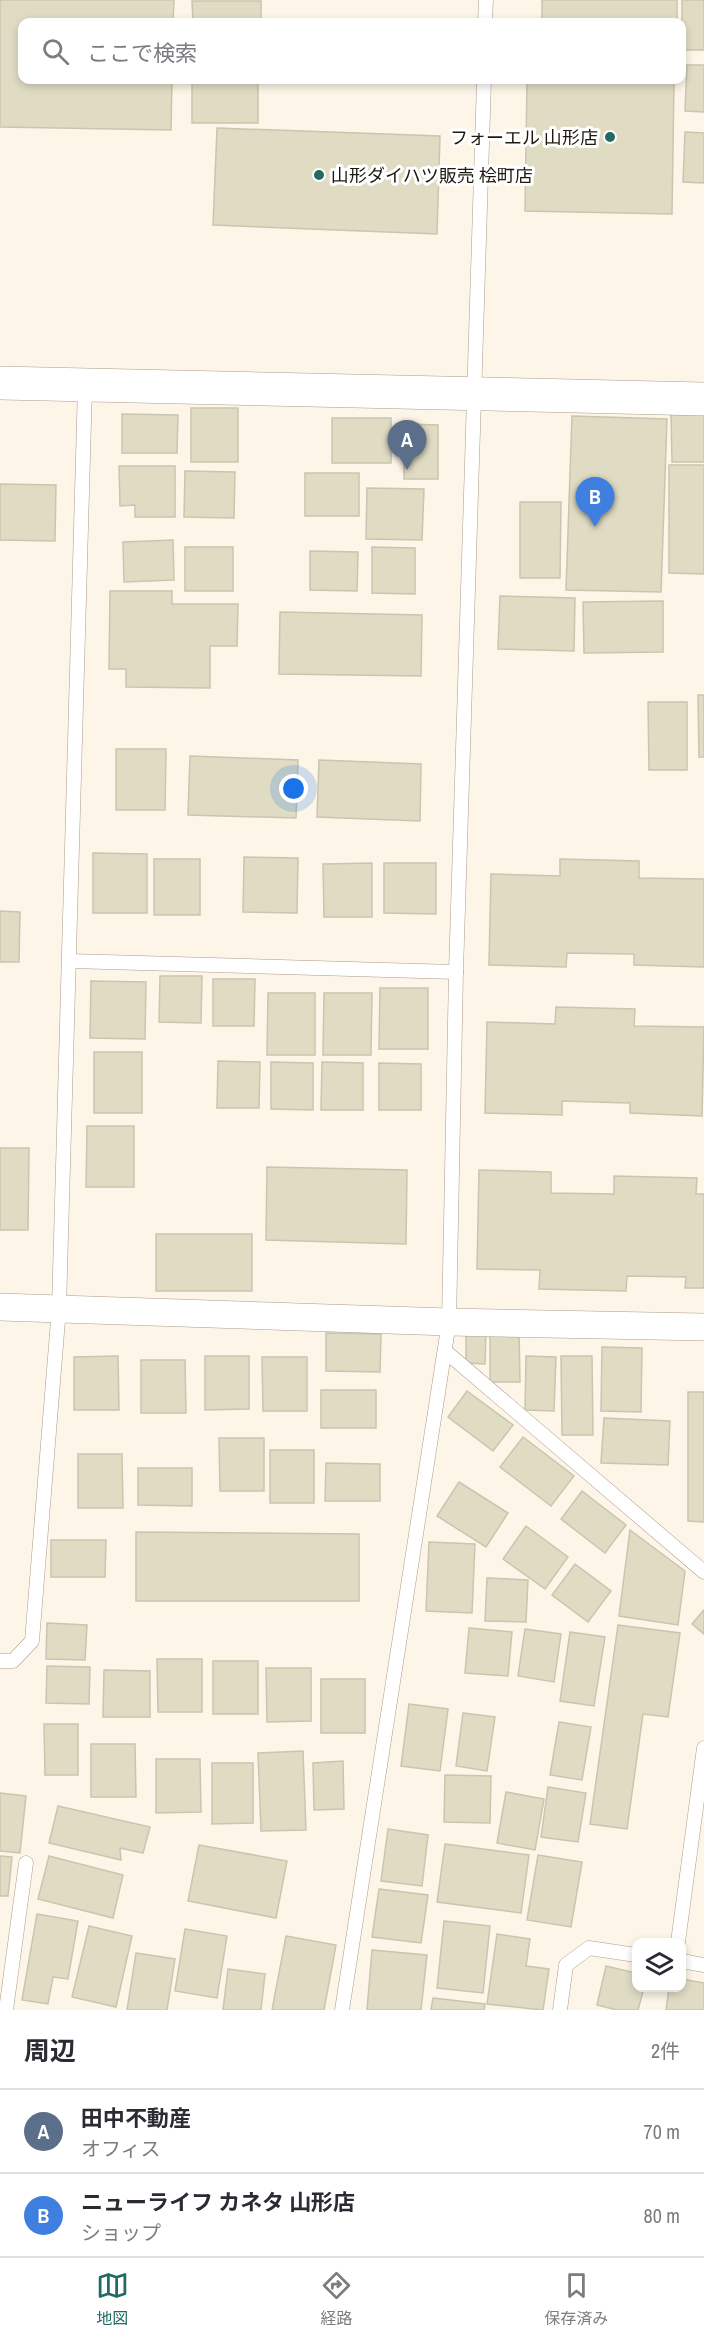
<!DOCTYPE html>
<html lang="ja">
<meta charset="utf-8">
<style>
:root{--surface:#fff;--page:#f2f2f3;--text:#2b2b33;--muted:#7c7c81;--line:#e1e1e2;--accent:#226b63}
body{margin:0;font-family:"Archivo Narrow","Noto Sans JP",sans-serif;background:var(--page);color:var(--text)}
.controls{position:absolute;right:18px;bottom:18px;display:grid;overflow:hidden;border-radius:12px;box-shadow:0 3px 9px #0003}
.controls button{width:54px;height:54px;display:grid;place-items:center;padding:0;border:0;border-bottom:2px solid var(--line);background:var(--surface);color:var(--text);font:30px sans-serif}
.you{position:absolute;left:294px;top:789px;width:21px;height:21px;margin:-15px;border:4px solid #fff;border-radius:50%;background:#1a73e8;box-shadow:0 0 0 9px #1a73e833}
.badge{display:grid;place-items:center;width:39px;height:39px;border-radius:50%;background:var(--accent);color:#fff;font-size:20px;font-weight:700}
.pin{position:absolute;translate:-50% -50px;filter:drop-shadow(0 2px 3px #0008)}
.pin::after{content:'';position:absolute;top:32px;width:21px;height:18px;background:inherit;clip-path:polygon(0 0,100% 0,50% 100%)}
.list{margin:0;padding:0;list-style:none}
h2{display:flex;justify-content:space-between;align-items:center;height:78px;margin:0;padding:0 24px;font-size:26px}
h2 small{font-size:20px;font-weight:400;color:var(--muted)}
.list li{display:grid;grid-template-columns:39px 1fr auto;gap:18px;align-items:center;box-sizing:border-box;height:84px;padding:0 24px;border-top:2px solid var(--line)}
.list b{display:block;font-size:22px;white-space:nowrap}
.list p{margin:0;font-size:20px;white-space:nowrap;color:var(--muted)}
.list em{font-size:20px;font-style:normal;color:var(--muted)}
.icon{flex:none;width:33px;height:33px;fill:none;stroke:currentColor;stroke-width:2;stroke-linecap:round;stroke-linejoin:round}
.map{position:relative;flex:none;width:704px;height:2010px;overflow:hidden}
.search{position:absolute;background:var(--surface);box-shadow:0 3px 9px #0003;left:18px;right:18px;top:18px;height:66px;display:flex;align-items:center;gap:15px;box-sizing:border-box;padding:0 21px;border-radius:12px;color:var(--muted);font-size:22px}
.sheet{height:246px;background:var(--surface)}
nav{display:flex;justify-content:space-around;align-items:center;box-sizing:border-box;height:84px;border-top:2px solid var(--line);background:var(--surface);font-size:16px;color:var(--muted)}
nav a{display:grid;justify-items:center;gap:3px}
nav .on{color:var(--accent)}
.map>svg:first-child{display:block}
.building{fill:#e0dcc4;stroke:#c9c5ae;stroke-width:1.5}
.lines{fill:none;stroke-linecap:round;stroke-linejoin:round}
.lane-casing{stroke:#ab9d8a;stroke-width:15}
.street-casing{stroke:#ab9d8a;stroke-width:28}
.secondary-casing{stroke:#ab9d8a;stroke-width:34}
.lane{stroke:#fff;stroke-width:14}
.street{stroke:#fff;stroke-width:27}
.secondary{stroke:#fff;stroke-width:33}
.poi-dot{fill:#226b63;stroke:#fff;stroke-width:2}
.labels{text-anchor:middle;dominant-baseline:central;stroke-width:6;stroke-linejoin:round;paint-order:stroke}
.poi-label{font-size:18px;fill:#1c1710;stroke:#fff;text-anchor:end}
</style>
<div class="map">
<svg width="704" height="2010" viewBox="0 0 704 2010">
<rect width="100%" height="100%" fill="#fdf5e8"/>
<g class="building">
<polygon points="0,0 174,0 173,22 22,22 22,80 172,80 171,130 0,127"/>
<rect x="542" y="0" width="135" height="22"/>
<rect x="682" y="0" width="22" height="50"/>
<polygon points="192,1 261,1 261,22 193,22"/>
<polygon points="687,65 704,65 704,112 685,111"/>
<rect x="192" y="80" width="66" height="43"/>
<polygon points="527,80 674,80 672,214 525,211"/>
<polygon points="217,128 440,136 437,234 213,225"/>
<polygon points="685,132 704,133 704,183 683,182"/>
<rect x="191" y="408" width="47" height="54"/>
<polygon points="122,414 178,415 177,453 122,453"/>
<polygon points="671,414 704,414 704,462 672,462"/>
<polygon points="572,416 667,419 661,592 566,590"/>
<rect x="332" y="418" width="59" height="45"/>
<polygon points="404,424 438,425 438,479 404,479"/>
<polygon points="669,465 704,465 704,574 669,573"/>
<polygon points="119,466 175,466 175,517 135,517 135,505 120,506"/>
<polygon points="185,471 235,472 234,518 184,517"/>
<rect x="305" y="473" width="54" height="43"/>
<polygon points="0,484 56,485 55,541 0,540"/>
<polygon points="367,488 424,489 422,540 366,539"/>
<polygon points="520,502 561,502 560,578 520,578"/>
<polygon points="173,540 174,580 124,582 123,542"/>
<rect x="185" y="547" width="48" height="44"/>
<polygon points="372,547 415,548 415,594 372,593"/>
<polygon points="310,551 358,552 357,591 310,590"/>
<polygon points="110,591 172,591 172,604 238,604 237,646 210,646 210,688 126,687 126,669 109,669"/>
<polygon points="500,596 575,598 574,651 498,649"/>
<polygon points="663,601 663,652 584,653 583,602"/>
<polygon points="280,612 422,615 421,676 279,674"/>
<polygon points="698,695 704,695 704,757 699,757"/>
<polygon points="648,702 687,702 687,770 649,770"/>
<polygon points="116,749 166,749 165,810 116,810"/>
<polygon points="190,756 298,760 296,818 188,815"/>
<polygon points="319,760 421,764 420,821 317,817"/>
<polygon points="93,853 147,854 147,913 93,913"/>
<polygon points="244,857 298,858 297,913 243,912"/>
<rect x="154" y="859" width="46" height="56"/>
<polygon points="560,859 639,861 639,878 704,879 704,967 634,965 634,954 567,953 566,967 489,965 491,874 560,876"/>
<polygon points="372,863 372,917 324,917 323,864"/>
<polygon points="384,863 436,863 436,914 384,913"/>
<polygon points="0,911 20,912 19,962 0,962"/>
<polygon points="160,976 202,976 201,1023 159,1022"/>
<polygon points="213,979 255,979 254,1026 213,1026"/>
<polygon points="91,981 146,982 145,1039 90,1038"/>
<polygon points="380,988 428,988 428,1049 379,1049"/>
<polygon points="268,993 315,993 315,1055 267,1055"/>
<polygon points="324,993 372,993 371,1055 323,1055"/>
<polygon points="556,1007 635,1009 634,1026 704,1027 702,1116 630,1113 630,1103 562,1101 562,1115 485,1113 487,1022 555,1024"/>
<rect x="94" y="1052" width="48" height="61"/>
<polygon points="218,1061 260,1062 259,1108 217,1108"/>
<polygon points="271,1062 313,1063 313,1110 271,1109"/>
<polygon points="322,1062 363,1063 363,1110 321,1110"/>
<polygon points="379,1063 421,1064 421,1110 379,1110"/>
<polygon points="87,1126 134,1126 134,1187 86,1187"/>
<polygon points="0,1148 29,1148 28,1230 0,1230"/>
<polygon points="267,1167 407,1170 406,1244 266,1240"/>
<polygon points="479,1170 551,1172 551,1193 614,1194 614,1176 697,1178 696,1194 704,1194 704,1288 685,1288 686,1277 627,1276 626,1291 539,1289 540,1270 477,1269"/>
<rect x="156" y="1234" width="96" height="57"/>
<polygon points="519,1330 520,1382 490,1382 490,1331"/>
<polygon points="466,1332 486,1332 485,1364 466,1363"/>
<polygon points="326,1333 381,1334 380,1372 326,1371"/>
<polygon points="602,1347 642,1348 641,1412 601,1411"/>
<polygon points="118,1356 119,1410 74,1410 74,1357"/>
<polygon points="205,1356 249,1356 249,1409 205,1410"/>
<polygon points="526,1356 556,1357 554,1411 525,1410"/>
<polygon points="561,1356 592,1356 593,1435 562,1435"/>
<polygon points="262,1357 307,1357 307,1411 263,1411"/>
<polygon points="141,1360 185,1360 186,1413 141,1413"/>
<rect x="321" y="1390" width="55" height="38"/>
<polygon points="467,1391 513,1425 493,1451 448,1417"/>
<polygon points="688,1392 704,1392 704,1522 688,1521"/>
<polygon points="604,1418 670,1421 668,1465 601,1463"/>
<polygon points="523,1437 574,1476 551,1506 500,1467"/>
<polygon points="219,1438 264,1438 264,1491 220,1491"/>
<rect x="270" y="1450" width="44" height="53"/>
<polygon points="78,1454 122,1454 123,1508 78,1508"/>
<polygon points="326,1463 380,1464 380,1501 325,1501"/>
<polygon points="138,1468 192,1468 192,1506 138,1505"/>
<polygon points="459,1482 508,1513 486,1547 437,1516"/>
<polygon points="582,1491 626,1525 605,1553 561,1519"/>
<polygon points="526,1526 568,1557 545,1589 503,1559"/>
<polygon points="630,1530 685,1571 678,1625 619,1616"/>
<polygon points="136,1532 359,1534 359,1601 136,1601"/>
<polygon points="51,1540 106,1540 105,1577 51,1577"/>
<polygon points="429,1542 475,1544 472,1613 426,1611"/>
<polygon points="575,1564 611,1591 588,1622 552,1595"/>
<polygon points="487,1578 528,1580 526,1622 485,1621"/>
<polygon points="704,1610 704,1634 692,1624"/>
<polygon points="47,1623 87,1625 85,1660 46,1659"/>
<polygon points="618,1625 680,1633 668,1717 643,1714 627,1829 590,1824"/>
<polygon points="469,1628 512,1632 508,1676 465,1673"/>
<polygon points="525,1629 561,1634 554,1682 518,1676"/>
<polygon points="570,1632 605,1637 594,1706 560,1701"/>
<polygon points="157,1659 202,1659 202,1712 158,1712"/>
<rect x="213" y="1661" width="45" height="53"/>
<polygon points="47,1666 90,1667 89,1704 46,1703"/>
<polygon points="266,1668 311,1668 311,1721 267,1722"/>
<polygon points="104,1670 150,1671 150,1717 103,1717"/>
<rect x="321" y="1679" width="44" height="54"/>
<polygon points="409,1704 448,1709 440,1771 401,1766"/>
<polygon points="463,1713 495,1717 487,1771 456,1766"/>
<polygon points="559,1722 591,1727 582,1780 550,1775"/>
<polygon points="44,1724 78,1724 78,1775 45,1775"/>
<polygon points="91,1744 135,1744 136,1797 91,1797"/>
<polygon points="303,1751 306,1830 261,1831 258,1753"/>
<polygon points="156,1759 200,1759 201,1812 156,1813"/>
<polygon points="343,1761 344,1809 314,1810 313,1763"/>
<polygon points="212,1763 253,1763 253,1823 212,1824"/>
<polygon points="445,1775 491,1776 490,1823 444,1822"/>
<polygon points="548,1787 586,1793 578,1842 541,1837"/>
<polygon points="506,1792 544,1799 535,1850 497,1843"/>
<polygon points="0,1793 26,1796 20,1853 0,1851"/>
<polygon points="58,1806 150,1827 143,1853 120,1848 121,1860 49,1843"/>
<polygon points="388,1829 428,1835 422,1886 381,1881"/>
<polygon points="445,1844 529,1855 521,1913 437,1902"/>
<polygon points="199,1845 287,1861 276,1918 188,1901"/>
<polygon points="538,1855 582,1862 571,1927 527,1920"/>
<polygon points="0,1856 12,1857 8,1896 0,1896"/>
<polygon points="49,1856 123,1875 113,1918 38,1899"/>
<polygon points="379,1889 428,1895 421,1943 372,1937"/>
<polygon points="37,1914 78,1921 68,1979 53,1977 48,2004 22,2000"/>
<polygon points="444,1921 490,1926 483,1993 437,1988"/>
<polygon points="89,1926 132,1936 116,2007 72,1997"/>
<polygon points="185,1929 227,1936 217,1998 175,1991"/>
<polygon points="497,1934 530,1939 526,1966 549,1969 543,2010 487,2004"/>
<polygon points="286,1936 336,1945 324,2010 272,2010"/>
<polygon points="372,1950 427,1955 421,2010 367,2010"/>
<polygon points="136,1953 175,1959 167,2010 127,2010"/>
<polygon points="606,1966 636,1973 636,1988 644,1988 638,2010 617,2010 597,2005"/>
<polygon points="228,1969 265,1974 261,2010 223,2010"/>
<polygon points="682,1979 704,1983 704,2010 666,2010 669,1988 682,1988"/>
<polygon points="433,1998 485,2004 484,2010 431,2010"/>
</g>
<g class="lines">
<g class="lane-casing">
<g id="lane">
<polyline points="485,22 486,0"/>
<polyline points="70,961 456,972"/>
<polyline points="445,1351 704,1572"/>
<polyline points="0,1661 13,1661 32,1641 59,1308 85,386"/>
<polyline points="678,1942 704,1748"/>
<polyline points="682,1961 704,1965"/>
<polyline points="6,2010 26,1863"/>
<polyline points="342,2010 449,1322 456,972 484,80"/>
<polyline points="560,2010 566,1965 589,1948 636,1955"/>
</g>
</g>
<g class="street-casing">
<polyline id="street" points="0,1307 449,1322 704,1327"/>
</g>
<g class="secondary-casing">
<polyline id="secondary" points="0,383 704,399"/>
</g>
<use href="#lane" class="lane"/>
<use href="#street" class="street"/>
<use href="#secondary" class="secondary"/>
</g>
<g class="poi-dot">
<circle cx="610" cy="137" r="6"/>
<circle cx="319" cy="175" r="6"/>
</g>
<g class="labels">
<g class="poi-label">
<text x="598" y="137">フォーエル 山形店</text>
<text x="331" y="175" text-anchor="start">山形ダイハツ販売 桧町店</text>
</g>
</g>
</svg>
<div class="controls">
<button><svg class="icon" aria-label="layers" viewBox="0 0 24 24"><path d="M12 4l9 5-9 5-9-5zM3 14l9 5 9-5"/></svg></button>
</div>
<div class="you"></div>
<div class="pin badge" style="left:407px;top:470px;background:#5c6f8a">A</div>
<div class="pin badge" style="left:595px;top:527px;background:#3f7fe0">B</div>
<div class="search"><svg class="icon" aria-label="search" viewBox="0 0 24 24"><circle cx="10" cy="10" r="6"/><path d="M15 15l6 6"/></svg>ここで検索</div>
</div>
<section class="sheet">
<h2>周辺<small>2件</small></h2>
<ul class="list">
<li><span class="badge" style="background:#5c6f8a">A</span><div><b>田中不動産</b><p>オフィス</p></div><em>70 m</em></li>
<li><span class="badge" style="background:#3f7fe0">B</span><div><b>ニューライフ カネタ 山形店</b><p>ショップ</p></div><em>80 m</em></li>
</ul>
</section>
<nav>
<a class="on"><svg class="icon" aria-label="map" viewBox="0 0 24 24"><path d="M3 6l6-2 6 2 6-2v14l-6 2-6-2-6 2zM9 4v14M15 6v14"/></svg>地図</a>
<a><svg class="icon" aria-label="directions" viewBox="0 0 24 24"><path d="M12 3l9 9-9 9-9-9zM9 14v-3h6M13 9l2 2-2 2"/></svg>経路</a>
<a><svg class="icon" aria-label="saved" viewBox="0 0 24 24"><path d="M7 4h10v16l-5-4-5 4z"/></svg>保存済み</a>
</nav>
